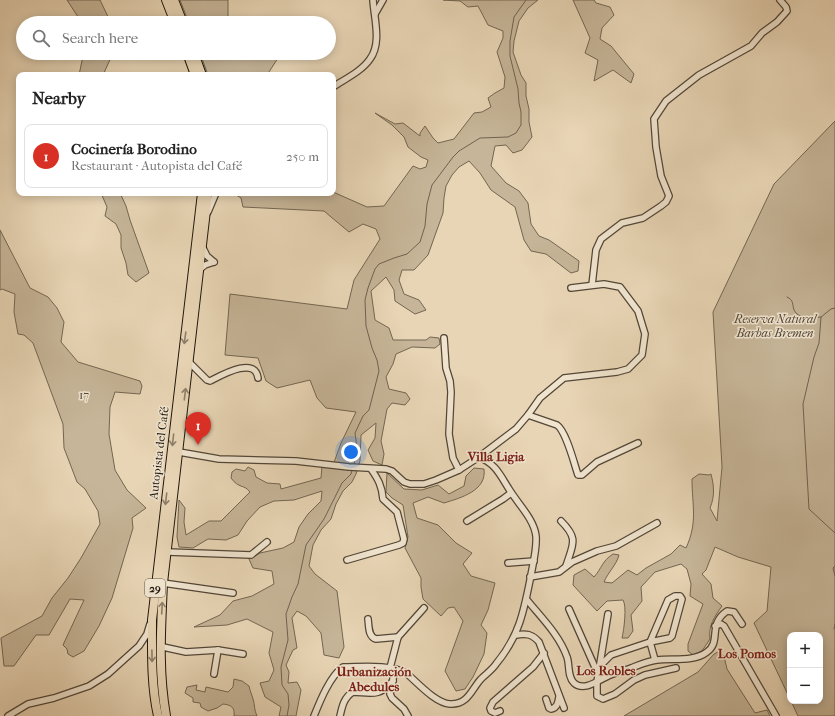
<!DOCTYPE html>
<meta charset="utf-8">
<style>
:root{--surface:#fff;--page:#f6f6f6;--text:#222;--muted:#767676;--line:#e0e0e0;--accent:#d93025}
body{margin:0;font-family:"IM FELL French Canon",serif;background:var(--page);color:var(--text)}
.controls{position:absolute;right:12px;bottom:12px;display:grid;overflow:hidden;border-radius:8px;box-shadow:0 2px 10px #0003}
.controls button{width:36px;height:36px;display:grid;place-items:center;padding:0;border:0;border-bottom:1px solid var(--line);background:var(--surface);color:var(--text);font:20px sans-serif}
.you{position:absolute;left:351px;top:452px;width:14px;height:14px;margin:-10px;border:3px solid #fff;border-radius:50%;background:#1a73e8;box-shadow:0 0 0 6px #1a73e833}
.badge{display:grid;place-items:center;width:26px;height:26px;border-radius:50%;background:var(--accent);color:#fff;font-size:13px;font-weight:700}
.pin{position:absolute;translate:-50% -33px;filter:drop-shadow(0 1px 2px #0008)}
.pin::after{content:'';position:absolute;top:21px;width:14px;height:12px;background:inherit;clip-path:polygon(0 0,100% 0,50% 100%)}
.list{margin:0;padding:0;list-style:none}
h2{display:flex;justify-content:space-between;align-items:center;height:52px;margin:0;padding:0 16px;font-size:17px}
h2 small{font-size:13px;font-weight:400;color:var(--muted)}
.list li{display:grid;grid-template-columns:26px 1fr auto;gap:12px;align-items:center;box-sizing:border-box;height:64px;margin:0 8px 8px;padding:0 8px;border:1px solid var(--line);border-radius:8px}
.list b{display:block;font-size:15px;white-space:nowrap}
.list p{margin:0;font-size:13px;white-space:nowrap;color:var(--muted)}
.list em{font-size:13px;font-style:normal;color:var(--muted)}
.icon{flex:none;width:22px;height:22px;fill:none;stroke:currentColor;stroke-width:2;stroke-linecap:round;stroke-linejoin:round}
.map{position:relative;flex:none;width:835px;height:716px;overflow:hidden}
.search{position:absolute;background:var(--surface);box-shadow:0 2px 10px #0003;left:16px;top:16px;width:320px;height:44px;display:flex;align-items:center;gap:10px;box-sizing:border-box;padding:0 14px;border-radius:22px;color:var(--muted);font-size:15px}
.panel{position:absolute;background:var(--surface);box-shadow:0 2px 10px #0003;left:16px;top:72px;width:320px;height:124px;border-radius:8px}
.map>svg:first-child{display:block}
.green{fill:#c6b598;stroke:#736652}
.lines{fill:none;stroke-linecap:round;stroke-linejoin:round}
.stream{stroke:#6f6250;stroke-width:1}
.minor-casing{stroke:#524637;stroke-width:8}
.highway-casing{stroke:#20160d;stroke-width:10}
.minor{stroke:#f0e4cf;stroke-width:5.5}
.highway{stroke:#e8d5b5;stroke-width:8}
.oneway{stroke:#8e7f69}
.labels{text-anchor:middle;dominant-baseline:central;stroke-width:3;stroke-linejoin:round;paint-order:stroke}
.shield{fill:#f0e4cf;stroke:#5e5447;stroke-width:1}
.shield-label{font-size:11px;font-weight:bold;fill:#20160d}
.park-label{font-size:12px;font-style:italic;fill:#524637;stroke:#f0e4cf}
.street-label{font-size:12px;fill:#20160d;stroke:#f0e4cf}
.neighbourhood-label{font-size:13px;font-weight:bold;fill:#7a1f14;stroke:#f0e4cf}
</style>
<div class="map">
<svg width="835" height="716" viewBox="0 0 835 716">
<rect width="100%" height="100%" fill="#e8d5b5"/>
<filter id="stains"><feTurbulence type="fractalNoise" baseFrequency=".005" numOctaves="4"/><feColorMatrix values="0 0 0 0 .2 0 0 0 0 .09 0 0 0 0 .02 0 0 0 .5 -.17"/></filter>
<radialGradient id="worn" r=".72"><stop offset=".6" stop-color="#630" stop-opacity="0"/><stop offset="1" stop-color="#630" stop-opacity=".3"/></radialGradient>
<g class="green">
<polygon points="67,0 100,0 111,23 82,23"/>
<polygon points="180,0 228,0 228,23 189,23"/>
<path d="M443,0H538L528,8L519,21L514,41L513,52L521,75L526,83V96L529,109V122L532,137L522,150L513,153L506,145L495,146L491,166L506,183L519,191L528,203L531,224L539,236L549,240L579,261L578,271L571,273L546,254L531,251L524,240L515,207L491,190L480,173L469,161L459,167L452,175L446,186L444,198L443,213L428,255L414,270H402L399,280L404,294L419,300L426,310L415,314L395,301L394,290L386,277L371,291L375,320L389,328L393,340H426L430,337L439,338L440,344L435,348L412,347L396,354L393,364L386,377L389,389L406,393L410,399L405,405L392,403L387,409L381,441L384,454L382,465L373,461L368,450L375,438L376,423L361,435L360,461L356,474L352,482L343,491L336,504L331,519L321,530L313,545L309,566L315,574L337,591L344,647L339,658L324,655L321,633L306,616L297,611L292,618L297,648L293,650L286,665L289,672L288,683L297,682L301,690L296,716H279L281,707L265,697L260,683L269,681L274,670L269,653L273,632L247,619L227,625L194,627L220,615L233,601L252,596L274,584L272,571L253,568L249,559L260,553L283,548L294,542L299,527L308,514L321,501L322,491L294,500L274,501L260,507L247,521L238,535L226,540L208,539L193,548L179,547L177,537L179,500L185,508L184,522L186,535L209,521H221L250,492C244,484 239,489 231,478L232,472L236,469L245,471L248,467L254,470L256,477L267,483L280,484L281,489L321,478L322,466L332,468L341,443L356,412L326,408L317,398L310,380L277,388L266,381L258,358L225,355L230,294L347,309L354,280L380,239L376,229L363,224L349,232L324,211L243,207L241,198L233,193H333V192L367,207L384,206L413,166L420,169L426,167L428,160L421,157L408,147L404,137L392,125L375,113L395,124L403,123L420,136V133L425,126L433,138L438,143L454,139L474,113L482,112L491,107L488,98L495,93L504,88L505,77L497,52L503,38V31L488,25L478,6L468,7L460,1Z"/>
<polygon points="573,0 594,0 596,3 610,7 614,15 602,28 600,39 611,46 634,74 631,83 613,70 594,81 598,60 585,53 590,38"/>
<polygon points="77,53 113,53 103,75 79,75 83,56"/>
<polygon points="200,53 286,53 278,58 267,75 208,75"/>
<path d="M835,121V716H798L791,701H820V635H790V699L754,623L767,611L771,567L738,557L715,547L706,570L702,574L711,584L713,598L722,606C715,616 708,626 710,639L702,651L693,655L688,651V644L703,604L690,596L691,584L687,569L681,564L655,572L641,587L642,601L631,615L633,631L628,638H622C624,630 627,606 623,600L607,601L597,611L573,585L574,575L585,569L594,577C602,568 602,561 613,554L619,555C616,566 608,572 604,582L612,583L628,570L637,575L646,568L671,554L680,545L686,548C698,522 692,506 692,479L699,474L709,475L711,474C714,486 715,496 710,508L717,521L722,467L713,312L774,184Z"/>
<polygon points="101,193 120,193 126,206 130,220 149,273 136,282 128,275 126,263 121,248 121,235 116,224 105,216 107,207"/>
<polygon points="0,230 30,288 48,297 57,308 64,322 61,342 78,362 140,381 142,386 140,394 115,392 110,407 109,434 115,470 127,490 146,508 132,518 133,528 112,598 99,626 84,651 73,657 68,654 67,649 63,645 84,600 70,599 49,635 36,635 14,666 4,666 1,638 42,616 52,598 68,578 81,558 100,524 98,511 85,489 77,482 64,448 63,424 33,343 24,335 18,334 14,312 15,294 2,289 0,290"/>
<path d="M474,468L484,469C487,491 460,498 444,503L428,497L413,503L417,518L438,525L456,543L472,553L463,564L471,576L495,583L488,610L481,625L487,633L484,654L473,677L465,689L456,691L445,671L463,621L454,607L448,608L441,616L423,599L421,587V578L405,548L408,537L403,505L392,498L386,492L387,473L404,489L422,490L438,485L449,494L464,486L466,476Z"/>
<polygon points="718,652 724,656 727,669 755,713 767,710 770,716 624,716 698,672 714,654"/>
<path d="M234,679L242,681L249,686C250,691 252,695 253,699C255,705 254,710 257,716H234C235,707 231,705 223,704L217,708L208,711L201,707L200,703L193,702V698L185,693L187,687L197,685L196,690L205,692L206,687L228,692L233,687Z"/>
</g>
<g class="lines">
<g class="stream">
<path d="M787,297C794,300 792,304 794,310C799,320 812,318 821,317"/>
<polyline points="835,308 831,309 821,317 819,343 814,357 803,404 809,509 835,533"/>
<polyline points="354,465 357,448 355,433 363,416 369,410 379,371 377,360 372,348 366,326 365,300 368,288 375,269 379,264 394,258 407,254 420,242 425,226 427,204 432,185 453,157 459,151 480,138 508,137 516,133 521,125 521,112 519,103 518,89 510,56 510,41 514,17 526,0"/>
<polyline points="835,566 833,568 835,576"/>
<polyline points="834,629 835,624"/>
<polyline points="287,716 289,705 288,694 282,685 281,667 288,640 286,614 292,597 298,584 306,545 324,519 342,483 351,474 352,470"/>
</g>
<g class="minor-casing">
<g id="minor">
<polyline points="375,14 383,0"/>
<path d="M333,87C345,79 362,71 370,59C382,43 374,18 373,0"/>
<polyline points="208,212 216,193"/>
<polyline points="203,248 207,256 214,262"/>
<polyline points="200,269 205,265 214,262"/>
<polyline points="592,285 596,250 601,239 622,223 643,218 661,206 666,202 669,196 661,176 656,147 654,119 666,101 699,75 751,46 762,33 777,22 787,11 786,7 780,0"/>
<polyline points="444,338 446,368 450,381 451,392 449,434 453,458 459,470"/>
<path d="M189,362L207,380L210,381C222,375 255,356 258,378"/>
<path d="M528,415L557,425C566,431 574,463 578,475H582L597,462L638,443"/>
<polyline points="179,452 219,459 296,461 349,467 386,469 392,471 404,482 410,484 424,484 436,480 459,470 479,457 516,429 528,415 540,398 564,378 617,372 628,369 642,355 645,334 638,311 620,287 604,284 571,288"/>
<polyline points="467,521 503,499 511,493"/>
<path d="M561,521C579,539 573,544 566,566"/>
<polyline points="168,552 251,555 267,542"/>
<path d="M347,560L399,545L403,543L404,539L397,512L383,499C382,486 378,479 371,469"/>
<polyline points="508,563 534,561"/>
<polyline points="530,577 559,572 572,562 597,551 616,546 657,523"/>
<polyline points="163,583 233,593"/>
<path d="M527,600C541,617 560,636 567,657C570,665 567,676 574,683C584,692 599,680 608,676C615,673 623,671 631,668C639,665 648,661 657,660C673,658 694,662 707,652C722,641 707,625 727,611L734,612L742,624"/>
<polyline points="569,609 598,674"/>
<polyline points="608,614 597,682 597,696 603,699 615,694 634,680 645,675 676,668"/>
<path d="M368,619C369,626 368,637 376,639L398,637"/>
<polyline points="715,626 721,624 724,626 776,716"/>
<path d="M516,635C526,633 532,634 539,642L564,708"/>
<polyline points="160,647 163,647 186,652 218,650 243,654"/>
<polyline points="599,667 611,655 650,642 668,600 675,596 680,596 682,599 672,636 670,638 650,642 655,660"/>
<polyline points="390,668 398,637 424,608"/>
<polyline points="395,669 390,694 392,698 404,709 408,716"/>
<polyline points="214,674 218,650"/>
<path d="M546,699L549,708L551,709C557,708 558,703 559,697"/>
<polyline points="500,711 495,713 491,711 490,708 493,702 533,667 544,653"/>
<polyline points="8,716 28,704 54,698 89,686 108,674 139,646 147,634 150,624"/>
<path d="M314,716C320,701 330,676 343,667C362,667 389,664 406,673C417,682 435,703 450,704C468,705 471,690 481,679C486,674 492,670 496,664C520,635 524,610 531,575C533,563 537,549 536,536C534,519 518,504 509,489C500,475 496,464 479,457"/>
<path d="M340,716C342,707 344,697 353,692C372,693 379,697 393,681"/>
</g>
</g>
<g class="highway-casing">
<g id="highway">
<polyline points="166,0 175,23"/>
<polyline points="174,0 183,23"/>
<polyline points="187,53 195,75"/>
<polyline points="194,53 202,75"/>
<path d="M158,716C151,685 152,652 152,620L202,193"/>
<path d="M166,716C158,669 161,630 163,583L208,193"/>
</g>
</g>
<use href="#minor" class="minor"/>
<use href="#highway" class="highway"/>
</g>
<defs><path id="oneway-shaft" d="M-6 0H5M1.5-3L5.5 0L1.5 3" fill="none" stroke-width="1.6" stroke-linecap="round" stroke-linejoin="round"/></defs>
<g class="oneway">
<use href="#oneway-shaft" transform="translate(185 338) rotate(98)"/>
<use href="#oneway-shaft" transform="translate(185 394) rotate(-83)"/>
<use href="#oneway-shaft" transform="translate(173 440) rotate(96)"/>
<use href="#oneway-shaft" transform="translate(166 499) rotate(97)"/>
<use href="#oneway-shaft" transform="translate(162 608) rotate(-87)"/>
<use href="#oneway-shaft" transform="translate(152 656) rotate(89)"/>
</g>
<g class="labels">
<rect class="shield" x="145" y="579" width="20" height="18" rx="3"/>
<g class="shield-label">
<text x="155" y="588">29</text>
</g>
<g class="park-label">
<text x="775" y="319">Reserva Natural<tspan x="775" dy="14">Barbas Bremen</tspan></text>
<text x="84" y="395">17</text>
</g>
<g class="street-label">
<text transform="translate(159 453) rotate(-83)">Autopista del Café</text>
</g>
<g class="neighbourhood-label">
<text x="496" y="456">Villa Ligia</text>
<text x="747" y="653">Los Pomos</text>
<text x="606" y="670">Los Robles</text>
<text x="374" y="671">Urbanización<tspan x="374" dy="15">Abedules</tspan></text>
</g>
</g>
<rect width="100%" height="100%" filter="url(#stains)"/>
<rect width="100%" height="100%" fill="url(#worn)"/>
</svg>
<div class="controls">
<button>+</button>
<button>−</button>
</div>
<div class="you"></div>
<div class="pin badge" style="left:198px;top:445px">1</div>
<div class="search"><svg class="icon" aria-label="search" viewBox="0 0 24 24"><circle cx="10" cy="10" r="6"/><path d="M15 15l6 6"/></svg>Search here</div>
<section class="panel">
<h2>Nearby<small></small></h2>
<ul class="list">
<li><span class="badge">1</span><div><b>Cocinería Borodino</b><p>Restaurant · Autopista del Café</p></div><em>250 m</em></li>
</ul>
</section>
</div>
